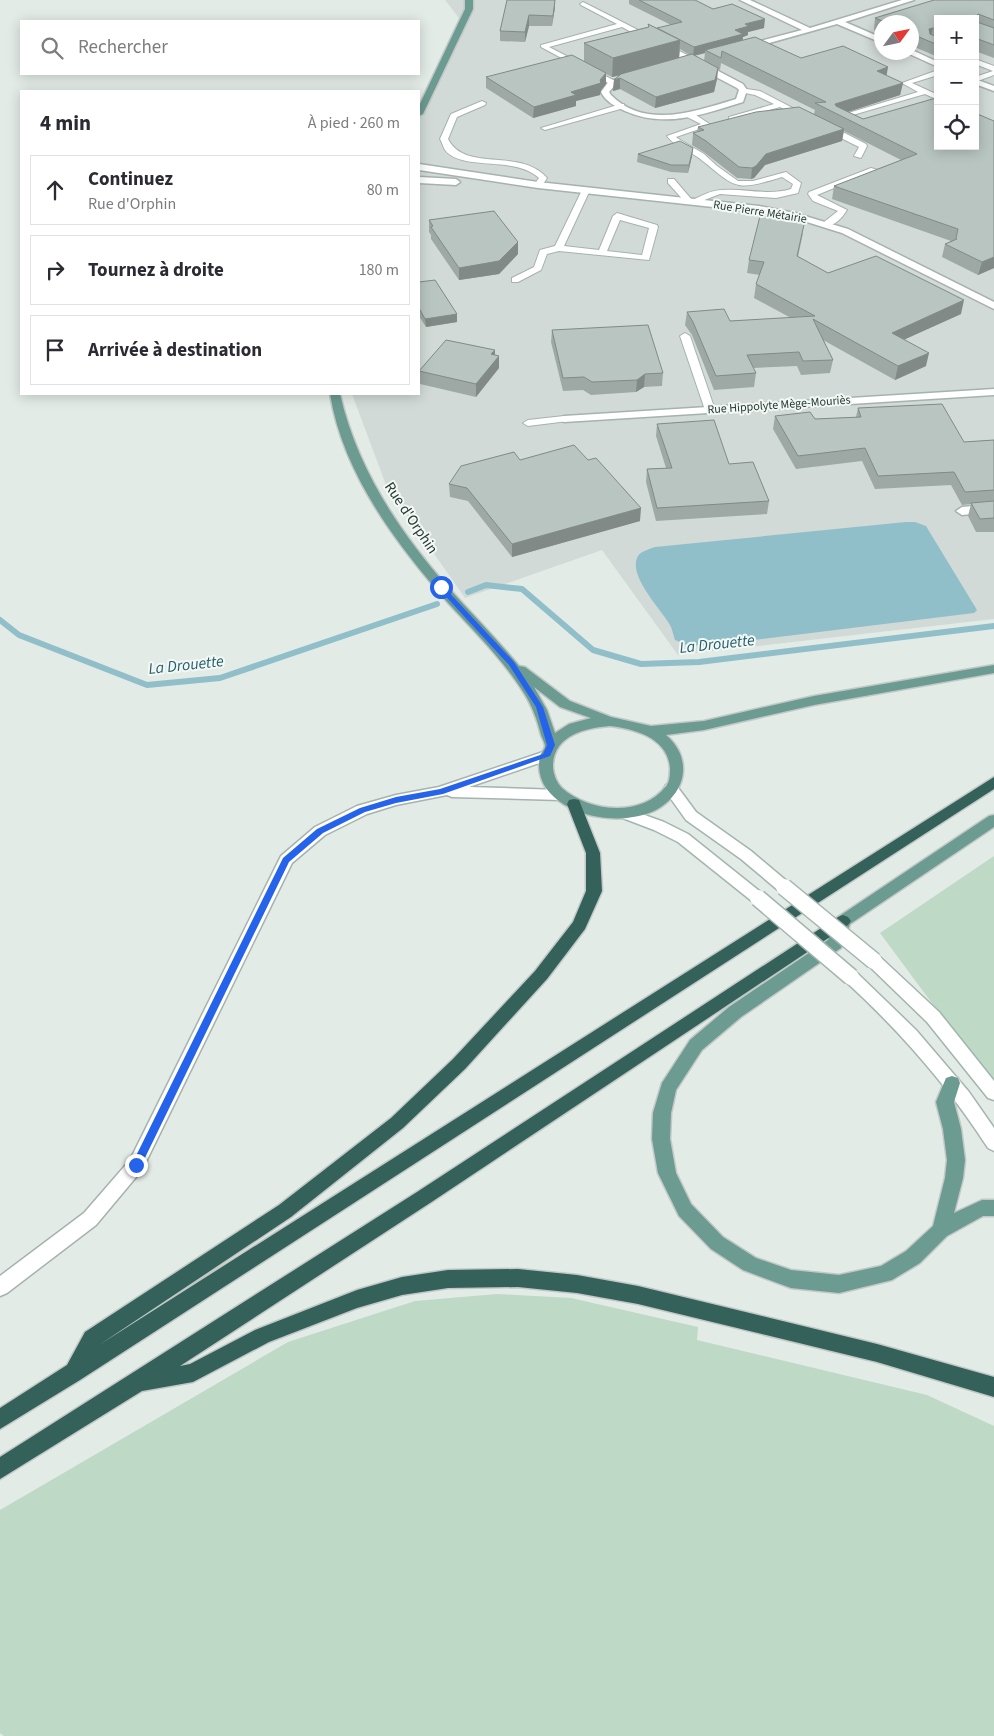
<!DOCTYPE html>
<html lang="fr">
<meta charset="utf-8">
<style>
:root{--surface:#fff;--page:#f2f2f3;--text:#2b2b33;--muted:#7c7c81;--line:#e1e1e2}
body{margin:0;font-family:"Source Sans 3",sans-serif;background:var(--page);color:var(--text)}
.controls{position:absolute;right:15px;top:15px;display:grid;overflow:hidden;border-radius:0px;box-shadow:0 2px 12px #0003}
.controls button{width:45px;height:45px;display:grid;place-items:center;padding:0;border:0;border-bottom:1px solid var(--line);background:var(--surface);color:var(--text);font:25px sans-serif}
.compass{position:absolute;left:874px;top:15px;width:45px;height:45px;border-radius:50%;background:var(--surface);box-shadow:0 2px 12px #0003;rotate:57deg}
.stop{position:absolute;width:15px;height:15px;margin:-11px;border:4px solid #2563eb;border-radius:50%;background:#fff}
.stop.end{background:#2563eb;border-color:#fff;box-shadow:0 1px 5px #0008}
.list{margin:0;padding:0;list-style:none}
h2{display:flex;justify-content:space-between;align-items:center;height:65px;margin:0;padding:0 20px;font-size:21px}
h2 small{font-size:16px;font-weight:400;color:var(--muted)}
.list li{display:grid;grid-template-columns:32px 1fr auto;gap:15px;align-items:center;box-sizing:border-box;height:70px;margin:0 10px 10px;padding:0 10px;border:1px solid var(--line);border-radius:0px}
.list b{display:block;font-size:19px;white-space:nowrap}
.list p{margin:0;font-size:16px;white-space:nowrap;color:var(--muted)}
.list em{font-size:16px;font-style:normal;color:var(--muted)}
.icon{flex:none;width:28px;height:28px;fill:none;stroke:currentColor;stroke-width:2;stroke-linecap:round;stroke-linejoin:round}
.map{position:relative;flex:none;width:994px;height:1736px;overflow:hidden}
.search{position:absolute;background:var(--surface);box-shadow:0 2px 12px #0003;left:20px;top:20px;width:400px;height:55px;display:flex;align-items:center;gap:12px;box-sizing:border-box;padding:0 18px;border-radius:0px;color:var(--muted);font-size:19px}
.panel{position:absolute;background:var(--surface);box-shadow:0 2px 12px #0003;left:20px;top:90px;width:400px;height:305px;border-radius:0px}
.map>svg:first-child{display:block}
.built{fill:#d1dad6;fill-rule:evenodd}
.green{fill:#bed9c6}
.water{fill:#91bfc9}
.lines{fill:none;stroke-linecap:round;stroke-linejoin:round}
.stream{stroke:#91bfc9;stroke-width:6}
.lane-casing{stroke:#a6b2ae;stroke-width:2}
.street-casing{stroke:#a6b2ae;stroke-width:3}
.secondary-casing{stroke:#a3b5af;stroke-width:3}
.primary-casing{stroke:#c2c8c6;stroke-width:3}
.highway-casing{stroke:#c2c8c6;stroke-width:3}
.lane{fill:#fff;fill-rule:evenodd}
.street{fill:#fff;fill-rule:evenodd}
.secondary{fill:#fff;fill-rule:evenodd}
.primary{fill:#6c9b91;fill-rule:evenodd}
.highway{fill:#34625a;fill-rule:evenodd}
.secondary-bridge-casing{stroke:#a3b5af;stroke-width:19;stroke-linecap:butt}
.secondary-bridge{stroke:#fff;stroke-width:16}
.wall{fill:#9ea9a5;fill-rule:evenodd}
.shaded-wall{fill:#818a86}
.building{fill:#b8c5c0;stroke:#818a86}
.route{fill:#2563eb}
.labels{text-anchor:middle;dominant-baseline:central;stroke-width:4;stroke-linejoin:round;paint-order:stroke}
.far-street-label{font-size:12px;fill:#253a35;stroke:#f3f8f5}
.street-label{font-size:15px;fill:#253a35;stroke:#f3f8f5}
.water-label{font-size:16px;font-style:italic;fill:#26606e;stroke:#f3f8f5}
</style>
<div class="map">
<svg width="994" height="1736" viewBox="0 0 994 1736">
<rect width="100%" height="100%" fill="#e3ebe7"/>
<path class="built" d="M445,0H994V619L678,655L602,550L465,598L386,485L352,394H419V114L462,22ZM938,19H975V146H938ZM882,22H912V52H882Z"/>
<g class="green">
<polygon points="994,856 994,1087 880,933"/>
<polygon points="497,1294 571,1298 698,1327 697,1340 927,1395 994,1426 994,1736 4,1736 0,1733 0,1510 288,1342 415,1301"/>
</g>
<path class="water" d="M906,522H915L926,526L977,610L974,613L730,643L689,646L675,640C673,634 672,627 668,622C660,608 627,575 638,556C641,551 650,549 655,547Z"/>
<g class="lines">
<g class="stream">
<polyline points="468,592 486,585 522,589 593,650 641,664 699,662 994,626"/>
<polyline points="0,620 19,635 147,685 220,678 437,604"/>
</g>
<g class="lane-casing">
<g id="lane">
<polygon points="583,2 695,59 696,61 689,63 622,27 549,47 615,81 615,85 612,85 541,47 541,45 617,24 581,5 580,4"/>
<polygon points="975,59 994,66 994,75 975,82 975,77 993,71 975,64"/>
<polygon points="938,70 938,75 912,83 938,95 938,100 925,94 846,117 846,121 840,121 835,117 918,92 902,83"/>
<polygon points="740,88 760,91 808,116 801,118 780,107 729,121 729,117 774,104 755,95 740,92"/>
<path d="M482,101L486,103L485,105L457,117L448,139C465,173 521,147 547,178L541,187L534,185L539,178C515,155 462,172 445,150C443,147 442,142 440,139L451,114Z"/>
<polygon points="621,104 624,104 624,108 545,130 541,128"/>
<path d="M687,113H693L711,125L676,137L677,138L704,154L717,166L738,181H753L786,172L801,183L798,193L776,198L720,194L694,204L686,203L668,183V179H674L692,200C702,196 711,190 722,190C745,188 768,196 791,189L793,184L782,177C733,192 737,188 699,158C688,150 675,147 667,136L701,124L687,117Z"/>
<polygon points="825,126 831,126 866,144 867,146 861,158 854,156 859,147 825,130"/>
<path d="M871,168L878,170L817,195L847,210C842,218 834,227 824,226V222L838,211L813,201L808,194L809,192Z"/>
<path d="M583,188L590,190L564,246L599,250L613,216L617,213L657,225L658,227L649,260L559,251L547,254L541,270L518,282H512V278L534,267L540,250L555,246ZM620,220L649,228L642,255L607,251Z"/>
<polygon points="685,333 690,336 715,410 714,412 710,413 705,410 680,336"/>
<polygon points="564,416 568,417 568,421 528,426 523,423 528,420"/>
</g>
</g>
<g class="street-casing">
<g id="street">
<polygon points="740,0 750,0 810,28 902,0 914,0 845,22 882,38 882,43 837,24 748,49 744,47 745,45 802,30"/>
<polygon points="912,50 938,62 938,67 905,52 912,52"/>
<path d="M697,63H703L743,84L747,90L743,102C704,114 665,129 625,111C615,106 606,102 601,92L609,81L634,75V79L615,85L609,92L611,95C646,130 696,111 736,99L739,90L737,88L697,67Z"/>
<polygon points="975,79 994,86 994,91 975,84"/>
<polygon points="419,164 538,182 759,206 795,213 848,229 994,302 994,309 842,233 791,217 759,212 538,188 419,170"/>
<polygon points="419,177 456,179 460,182 456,185 419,183"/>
<polygon points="994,389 994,395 564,422 559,419 564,416"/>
<polygon points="994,504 994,512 962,515 956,511 962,507"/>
<polygon points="546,751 551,753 553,756 551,759 469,787 560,790 565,791 567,795 565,799 560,800 452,797 447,795 396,805 367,814 325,835 292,863 142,1170 96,1225 7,1293 0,1296 0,1276 84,1213 130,1160 281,856 315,827 357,806 396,795 439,787"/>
</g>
</g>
<g class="secondary-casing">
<g id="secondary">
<polygon points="671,784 676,785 696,812 751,851 789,883 792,887 789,891 784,893 779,891 741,859 686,820 664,789 666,785"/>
<polygon points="625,808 664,822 688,834 763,894 766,898 763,902 758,904 753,902 678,842 654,830 620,817 618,813 620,809"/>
<polygon points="874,955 880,957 939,1012 994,1081 994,1100 988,1098 927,1022 868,965 866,961 868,957"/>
<path d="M851,971L857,973L916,1030L969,1092L994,1128V1151L988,1148C948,1086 900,1031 845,981L843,977L845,973Z"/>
</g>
</g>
<g class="primary-casing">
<g id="primary">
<polygon points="465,0 473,0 473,9 423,114 419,116 419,106 465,9"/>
<path d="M330,394H340C357,468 398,530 447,586C471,613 496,638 519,666L525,667L570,701L611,717L651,726L704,721L814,696L994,665V673L814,705L704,730L666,735C694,759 686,795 654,811C623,825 575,819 551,794C541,784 537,770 540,756C541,753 545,749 545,746C545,743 542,738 541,735C537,719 532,705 522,690C502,659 475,632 449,604C397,545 343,474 330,394ZM534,687L560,707L591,718L569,724L555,733L547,710ZM610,726C635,729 668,738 670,768C670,774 670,782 666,786C642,818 589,812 562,788C557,783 554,776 553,768C552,736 584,728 610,726Z"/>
<polygon points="994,815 994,827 850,924 841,948 741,1017 702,1050 676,1090 671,1113 670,1139 676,1173 691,1204 723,1237 756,1258 791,1270 839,1275 881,1266 906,1251 933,1226 945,1178 947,1160 943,1129 936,1102 946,1078 952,1076 958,1078 960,1083 954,1102 961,1129 965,1160 963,1178 954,1213 982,1200 994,1200 994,1216 983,1216 947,1236 920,1263 892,1280 839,1293 791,1288 743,1270 711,1249 679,1216 658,1173 652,1139 653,1113 662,1083 690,1040 729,1007 828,940 838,917 989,816"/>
</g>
</g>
<g class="highway-casing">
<g id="highway">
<polygon points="994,777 994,789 80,1380 0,1429 0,1408 67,1365 85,1332 279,1205 391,1118 453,1059 535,971 573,922 586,891 586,853 567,804 569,800 574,799 579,800 600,853 602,891 585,929 547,979 465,1069 403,1128 291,1217 99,1345"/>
<polygon points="843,915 848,917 851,921 848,925 430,1203 180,1366 190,1364 255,1330 357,1290 402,1277 448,1270 518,1269 577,1275 638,1286 877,1344 994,1377 994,1397 877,1362 638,1304 577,1293 518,1287 448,1288 402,1295 357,1308 269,1342 193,1382 142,1391 0,1479 0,1457 417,1192 838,917"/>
</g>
</g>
<use href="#lane" class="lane"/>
<use href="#street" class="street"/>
<use href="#secondary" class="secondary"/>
<use href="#primary" class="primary"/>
<use href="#highway" class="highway"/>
<g class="secondary-bridge-casing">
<g id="secondary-bridge">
<polyline points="784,887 874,961"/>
<polyline points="758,898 851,977"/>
</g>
</g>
<use href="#secondary-bridge" class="secondary-bridge"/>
</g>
<g class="wall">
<polygon points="507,0 555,7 552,26 529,26 525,42 500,41 500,31"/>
<path d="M629,0H695L713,9L764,28L748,32V35L743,37V40L801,58L887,76L903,83L900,95L848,112L863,119L938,146L994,121V268L978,275L942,257L945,244L951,241L832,199L834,186L901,160L844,131L842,141L765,165L754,178L751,179L737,178L705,153L692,145L693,133L697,132L698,127L814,114L815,110L721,63L720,70L718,69L717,79L714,92L655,108L620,89L613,91L614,80L618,76L612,77L606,74V84L601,90L600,95L576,101V106L533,118L486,88V77L584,61V43L648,27V24L657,28L671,25L629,4ZM680,49L690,55L679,58ZM705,53L704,61L694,56Z"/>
<polygon points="994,0 994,58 975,51 975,19 938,19 938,57 912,46 912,22 882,22 882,33 874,30 875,18"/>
<polygon points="693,148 692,156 688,173 671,172 637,162 638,154"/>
<polygon points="429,220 518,254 499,274 459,280 431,239 431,235 429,232"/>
<polygon points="803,233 798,257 828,273 961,314 905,339 926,366 895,380 823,340 833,360 830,373 801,375 797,366 753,368 756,373 754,387 714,390 692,335 685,325 687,312 730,321 791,318 754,298 756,284 760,275 747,273 749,260"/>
<polygon points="419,282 457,314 457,322 426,327 419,316"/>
<polygon points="552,330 663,373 662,386 644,387 636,392 591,395 583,390 563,391 551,342"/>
<polygon points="495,355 499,356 499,368 476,397 420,384 419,371"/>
<polygon points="858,408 964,442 994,440 994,532 976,532 968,516 971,504 962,505 951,485 875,489 862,461 796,469 773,429 775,416 815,419 856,417"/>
<polygon points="657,424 729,464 769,501 767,514 656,521 646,482 647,469 666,468 656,436"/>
<polygon points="520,460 640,521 512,557 468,501 450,497 449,484"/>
</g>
<g class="shaded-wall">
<polygon points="555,0 555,7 552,26 553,16"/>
<polygon points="529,15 529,26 525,42 525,32"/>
<polygon points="765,19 764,28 748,32 748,35 743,37 742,43 705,50 705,53 693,56 694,47 735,30 745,24"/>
<polygon points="933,28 930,39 927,40 929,29"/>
<polygon points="978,39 976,50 975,51 975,40"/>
<polygon points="680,40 679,60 612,77 613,58"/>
<polygon points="888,67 886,79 877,71"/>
<polygon points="718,68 717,79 714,92 655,108 656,97"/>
<polygon points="606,73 606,84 601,90 600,95 576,101 576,106 533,118 534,107 600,80"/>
<polygon points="620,78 620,89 613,91 614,80"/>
<polygon points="903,83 900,95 838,115 835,104"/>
<polygon points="844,129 842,141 765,165 754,178 751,179 752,168 766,154"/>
<polygon points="693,148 692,156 688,173 689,165"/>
<polygon points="518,242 518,254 499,274 459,280 459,268"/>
<polygon points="994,257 994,268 978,275 982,262"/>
<polygon points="964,300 961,314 890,346 892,333"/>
<polygon points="457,314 457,322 426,327 425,319"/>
<polygon points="495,350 495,361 499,356 499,368 476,397 476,384 491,354"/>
<polygon points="929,353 926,366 895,380 898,366"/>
<polygon points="645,374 644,387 636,392 637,380"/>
<polygon points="641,508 640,521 512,557 512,544"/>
</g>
<g class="building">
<polygon points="507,0 555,0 553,16 529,15 525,32 500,31"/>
<polygon points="639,0 695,0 713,9 732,4 765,19 745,24 749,26 735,30 743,34 694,47 657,28 682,22 681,21"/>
<polygon points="934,0 994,0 994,20 978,14 976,16 977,22 994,28 994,45 978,39 975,40 975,19 938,19 938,29 933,28 929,29 930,34 938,37 938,45 912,34 912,22 885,22 875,18"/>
<polygon points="648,24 680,40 613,58 584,43 649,27"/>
<polygon points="755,37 801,58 843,46 888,67 877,71 903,83 835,104 836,106 863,119 936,98 938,99 938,146 975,146 975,113 994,121 994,257 982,262 945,244 957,239 956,238 958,229 834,186 917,154 815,103 826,102 722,51 721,58 705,50"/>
<polygon points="692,54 718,68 715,80 656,97 620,78 614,80 621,74"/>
<polygon points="572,55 606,73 600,80 601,83 571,92 576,95 534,107 486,77"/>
<polygon points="799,107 844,129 766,154 756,166 752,168 739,167 706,141 693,133 704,130 698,127 756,112"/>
<polygon points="680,141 693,148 689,165 671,165 638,154"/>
<polygon points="494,211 518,242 499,261 459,268 431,227 433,226 429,220"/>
<polygon points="760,216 805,220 797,256 828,273 876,256 964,300 892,333 929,353 898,366 813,319 833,360 803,361 799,352 747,355 756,373 716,376 693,322 687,312 724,309 730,321 815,316 756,284 764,262 749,260"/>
<polygon points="435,280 457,314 425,319 419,308 419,282"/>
<polygon points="648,325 663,373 645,374 637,380 592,382 584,377 563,378 552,330"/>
<polygon points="446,340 495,350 491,354 499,356 476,384 419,371"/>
<polygon points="942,404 964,442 994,440 994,490 965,492 954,472 878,476 865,448 798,456 775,416 810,412 815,419 861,417 858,408"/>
<polygon points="714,420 729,464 753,462 769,501 657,508 647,469 672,468 657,424"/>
<polygon points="574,445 588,460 596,458 641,508 512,544 467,488 449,484 461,466 514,452 520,460"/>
<polygon points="994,501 994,518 980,519 971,503"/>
</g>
<polygon class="route" points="438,586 443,586 514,662 543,707 555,745 550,756 443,794 396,803 365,812 323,833 289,862 140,1168 133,1168 133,1162 283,858 317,829 360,808 396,797 440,789 543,754 547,745 536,707 509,665 438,588"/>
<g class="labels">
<g class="far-street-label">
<text transform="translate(760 212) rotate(9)">Rue Pierre Métairie</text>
<text transform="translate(779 405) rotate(-4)">Rue Hippolyte Mège-Mouriès</text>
</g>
<g class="street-label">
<text transform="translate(411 518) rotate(56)">Rue d'Orphin</text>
</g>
<g class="water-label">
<text transform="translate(717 644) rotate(-6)">La Drouette</text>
<text transform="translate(186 665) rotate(-6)">La Drouette</text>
</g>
</g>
</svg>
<div class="controls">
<button>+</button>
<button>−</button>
<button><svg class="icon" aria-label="locate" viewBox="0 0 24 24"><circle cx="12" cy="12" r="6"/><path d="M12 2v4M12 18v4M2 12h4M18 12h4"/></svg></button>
</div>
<svg class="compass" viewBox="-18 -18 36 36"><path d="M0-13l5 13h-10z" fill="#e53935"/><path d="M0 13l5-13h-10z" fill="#7c7c81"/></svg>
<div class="stop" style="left:441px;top:587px"></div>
<div class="stop end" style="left:136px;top:1165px"></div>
<div class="search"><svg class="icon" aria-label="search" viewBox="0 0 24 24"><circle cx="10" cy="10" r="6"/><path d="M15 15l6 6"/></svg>Rechercher</div>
<section class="panel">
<h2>4 min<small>À pied · 260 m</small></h2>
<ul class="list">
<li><svg class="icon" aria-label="ahead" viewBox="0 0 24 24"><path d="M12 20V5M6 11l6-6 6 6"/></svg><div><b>Continuez</b><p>Rue d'Orphin</p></div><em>80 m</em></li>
<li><svg class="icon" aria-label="right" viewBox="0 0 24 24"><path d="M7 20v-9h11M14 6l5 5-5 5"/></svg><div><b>Tournez à droite</b></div><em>180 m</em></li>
<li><svg class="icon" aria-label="arrive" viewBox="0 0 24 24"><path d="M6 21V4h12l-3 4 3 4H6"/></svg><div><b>Arrivée à destination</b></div></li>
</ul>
</section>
</div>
